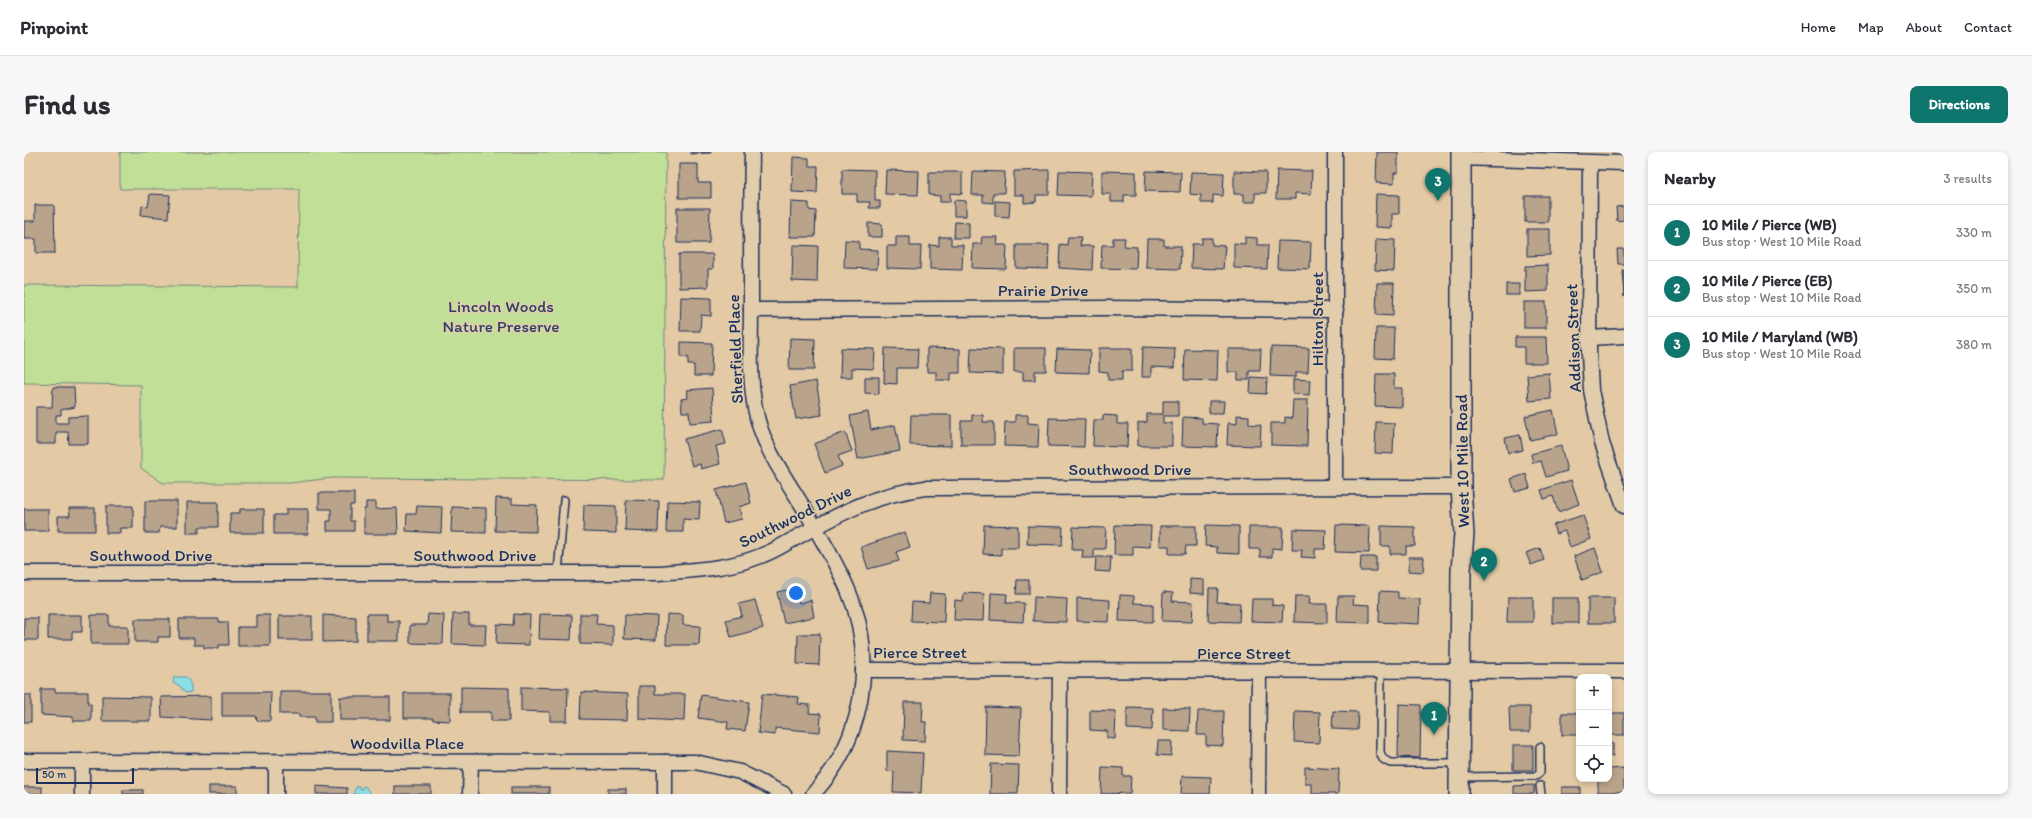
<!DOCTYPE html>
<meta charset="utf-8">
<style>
:root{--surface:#fff;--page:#f7f7f7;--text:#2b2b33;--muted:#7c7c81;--line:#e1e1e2;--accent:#0f766e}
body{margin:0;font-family:Itim,sans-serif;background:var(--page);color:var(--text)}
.controls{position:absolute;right:12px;bottom:12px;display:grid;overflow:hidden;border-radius:8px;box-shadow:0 2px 6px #0003}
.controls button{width:36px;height:36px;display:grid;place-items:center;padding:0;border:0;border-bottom:1px solid var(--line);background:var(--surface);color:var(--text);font:20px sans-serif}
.scale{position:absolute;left:12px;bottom:10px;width:98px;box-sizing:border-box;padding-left:4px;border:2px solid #1b2f5e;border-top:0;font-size:11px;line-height:14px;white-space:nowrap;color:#1b2f5e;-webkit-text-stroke:3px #e1cdab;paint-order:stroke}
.you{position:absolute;left:772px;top:441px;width:14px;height:14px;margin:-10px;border:3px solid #fff;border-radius:50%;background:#1a73e8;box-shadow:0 0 0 6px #1a73e833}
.badge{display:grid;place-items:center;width:26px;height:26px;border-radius:50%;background:var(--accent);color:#fff;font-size:13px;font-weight:700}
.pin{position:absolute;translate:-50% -33px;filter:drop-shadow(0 1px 2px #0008)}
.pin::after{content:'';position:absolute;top:21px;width:14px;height:12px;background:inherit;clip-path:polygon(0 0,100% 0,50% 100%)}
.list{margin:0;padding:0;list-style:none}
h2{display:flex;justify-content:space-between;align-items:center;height:52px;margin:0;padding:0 16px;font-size:17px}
h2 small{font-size:13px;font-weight:400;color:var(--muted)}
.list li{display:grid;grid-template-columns:26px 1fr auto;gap:12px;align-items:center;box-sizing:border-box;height:56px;padding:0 16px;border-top:1px solid var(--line)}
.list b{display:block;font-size:15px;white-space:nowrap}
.list p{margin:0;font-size:13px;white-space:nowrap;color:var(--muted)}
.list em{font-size:13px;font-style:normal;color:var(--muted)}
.icon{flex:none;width:22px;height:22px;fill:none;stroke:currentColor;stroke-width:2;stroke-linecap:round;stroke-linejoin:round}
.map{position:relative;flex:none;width:1600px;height:642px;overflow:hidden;border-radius:8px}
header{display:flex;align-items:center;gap:24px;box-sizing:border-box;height:56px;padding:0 20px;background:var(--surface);border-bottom:1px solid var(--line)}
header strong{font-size:19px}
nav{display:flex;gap:22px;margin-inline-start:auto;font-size:14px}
.intro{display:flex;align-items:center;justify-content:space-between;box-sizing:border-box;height:96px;padding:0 24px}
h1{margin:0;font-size:28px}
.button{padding:10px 18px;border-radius:8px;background:var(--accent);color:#fff;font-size:14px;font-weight:700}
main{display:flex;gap:24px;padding:0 24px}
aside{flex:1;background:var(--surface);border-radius:8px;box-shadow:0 2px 6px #0003}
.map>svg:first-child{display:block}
.green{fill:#c1df97;stroke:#6e877a}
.water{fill:#8ddfe5;stroke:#5f99af}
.building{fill:#baa38b;stroke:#1b2f5e}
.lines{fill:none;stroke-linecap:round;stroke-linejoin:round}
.service-casing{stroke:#1b2f5e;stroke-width:10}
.minor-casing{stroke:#1b2f5e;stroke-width:17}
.secondary-casing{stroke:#1b2f5e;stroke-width:22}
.service{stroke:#e1cdab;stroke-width:7}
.minor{stroke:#e1cdab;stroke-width:14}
.secondary{stroke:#e1cdab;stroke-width:19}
.labels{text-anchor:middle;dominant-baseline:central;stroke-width:3;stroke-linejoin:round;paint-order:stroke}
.street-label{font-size:17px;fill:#1b2f5e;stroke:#e1cdab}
.park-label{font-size:17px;fill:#2c4164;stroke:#e1cdab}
</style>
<header>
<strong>Pinpoint</strong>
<nav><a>Home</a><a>Map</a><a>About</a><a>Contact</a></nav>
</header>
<div class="intro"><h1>Find us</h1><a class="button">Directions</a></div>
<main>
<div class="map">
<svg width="1600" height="642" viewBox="0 0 1600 642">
<rect width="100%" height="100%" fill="#e3caa5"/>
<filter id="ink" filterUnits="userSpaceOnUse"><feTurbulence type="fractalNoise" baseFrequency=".025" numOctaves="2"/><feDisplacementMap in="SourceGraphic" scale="8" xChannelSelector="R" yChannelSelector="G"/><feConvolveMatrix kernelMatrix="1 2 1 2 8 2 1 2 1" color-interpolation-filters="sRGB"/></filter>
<g filter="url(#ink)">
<polygon class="green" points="96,0 642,0 640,328 308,326 266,331 139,331 117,316 117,233 0,231 0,133 274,135 275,37 96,37"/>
<g class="water">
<path d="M150,525H162C166,528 168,535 167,540L161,541L155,533L149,531Z"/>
<polygon points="333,634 335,634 336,637 338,637 339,634 342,635 346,642 329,642"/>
</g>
<g class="building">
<polygon points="667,0 687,0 687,1 667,2"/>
<polygon points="1353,0 1374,0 1374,21 1370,21 1370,32 1352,31"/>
<polygon points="769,5 785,6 785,14 794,14 793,41 768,40"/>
<polygon points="655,12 674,12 674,31 687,31 687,46 655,46"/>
<polygon points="818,17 851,18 851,49 856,49 856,56 845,56 846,50 833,50 833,42 818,42"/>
<polygon points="862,18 895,19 894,43 861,42"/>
<polygon points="1025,18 1025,43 1012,43 1012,50 1000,51 1000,43 990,43 990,19"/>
<polygon points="1253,18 1288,19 1287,42 1271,41 1271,47 1252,47"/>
<polygon points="949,19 981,20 980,41 969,41 969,51 959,50 959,43 948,43"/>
<polygon points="1035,19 1068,20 1067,44 1034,43"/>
<polygon points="1078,19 1112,20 1112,43 1100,43 1100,50 1087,50 1087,42 1078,42"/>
<polygon points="1122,19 1157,20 1156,40 1121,39"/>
<polygon points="1210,19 1242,20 1242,41 1231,41 1231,50 1220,50 1220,42 1210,42"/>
<polygon points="905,20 938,20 938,42 926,41 926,50 916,50 916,44 905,43"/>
<polygon points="1167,20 1200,21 1199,44 1189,43 1189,51 1177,51 1177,43 1166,42"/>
<polygon points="126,42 146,43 144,66 117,63 118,54 124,55"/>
<polygon points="1352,42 1375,43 1375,62 1368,62 1368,76 1351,75"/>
<rect x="1501" y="44" width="23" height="26"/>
<polygon points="930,48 942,49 942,64 930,64"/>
<polygon points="971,49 986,50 985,65 971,64"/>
<polygon points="767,50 785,51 785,58 792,59 791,85 766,85"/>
<polygon points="11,53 30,53 31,101 12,101 12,87 0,87 0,69 11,69"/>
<polygon points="1600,54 1600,68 1593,69 1592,55"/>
<polygon points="653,56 686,56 685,91 653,91"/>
<polygon points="931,70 945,71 945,86 930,86"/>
<polygon points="844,71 858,72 858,85 844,85"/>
<polygon points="1503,77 1526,77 1526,103 1503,104"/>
<polygon points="872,85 886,85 886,94 897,94 896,117 863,116 863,94 872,94"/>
<polygon points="915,85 927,85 927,93 939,93 938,118 906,117 906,93 915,94"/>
<polygon points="958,85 974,85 973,93 983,93 982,117 948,116 949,92 957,92"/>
<polygon points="1044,85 1057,85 1056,94 1069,94 1068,118 1035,116 1036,92 1043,93"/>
<polygon points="1221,85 1233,86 1233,93 1244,93 1243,117 1210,116 1210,91 1221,92"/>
<polygon points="1089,86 1101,86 1100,94 1113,95 1112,117 1077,116 1078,93 1089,93"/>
<polygon points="1178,86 1188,86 1188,93 1201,94 1199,117 1167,116 1168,92 1178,92"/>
<polygon points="1123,87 1140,87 1140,94 1157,94 1156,117 1122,116"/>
<polygon points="1352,87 1371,88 1370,119 1351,118"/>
<polygon points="821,88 835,89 835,97 854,98 853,117 820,116"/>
<polygon points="1254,89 1287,90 1286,117 1253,116"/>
<polygon points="769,93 794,94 793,130 768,129"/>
<polygon points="992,93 1025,93 1024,117 992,116"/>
<polygon points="1593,97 1600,97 1600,112 1594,112"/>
<polygon points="655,102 689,102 689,117 684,117 684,135 655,136"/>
<polygon points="1524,113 1524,139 1501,140 1501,114"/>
<polygon points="1598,118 1600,118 1600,145"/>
<polygon points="1353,131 1370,131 1369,164 1352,163"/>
<rect x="1482" y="132" width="13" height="11"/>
<polygon points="657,145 687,146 687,164 677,163 676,179 656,179"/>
<rect x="1500" y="150" width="22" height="26"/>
<polygon points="1352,176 1370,176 1369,207 1351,206"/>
<polygon points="1491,185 1522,185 1523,211 1500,211 1500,195 1491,195"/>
<polygon points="766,186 791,187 790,218 765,218"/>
<polygon points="657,190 688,191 687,224 670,224 670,213 664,213 664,205 657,205"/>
<polygon points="1119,195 1151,196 1150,216 1127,215 1127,225 1118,225"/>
<polygon points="1247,195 1285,196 1284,220 1272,220 1272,225 1246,224"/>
<polygon points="817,196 851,197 850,217 828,216 828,225 816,225"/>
<polygon points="861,196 894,197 893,216 873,216 873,232 860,231"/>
<polygon points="903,196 936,197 936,221 927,221 927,228 912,228 912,220 903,220"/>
<polygon points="947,196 979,197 979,222 946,221"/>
<polygon points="990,196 1022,196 1022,219 1011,219 1011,228 999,228 999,220 990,220"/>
<polygon points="1075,196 1108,196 1108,219 1098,219 1098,228 1084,228 1084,220 1075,219"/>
<polygon points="1033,197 1066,198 1065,221 1032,220"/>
<polygon points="1161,197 1194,198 1193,229 1160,228"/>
<polygon points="1204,197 1237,197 1236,219 1225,219 1225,228 1214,228 1214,220 1204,220"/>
<polygon points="1525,221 1527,247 1505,249 1503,223"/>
<polygon points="1352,222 1370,222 1370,236 1378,236 1378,255 1351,254"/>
<polygon points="841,225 855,225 855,242 841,241"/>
<polygon points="1227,225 1243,226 1242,242 1226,241"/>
<polygon points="1269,227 1286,228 1285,243 1269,242"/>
<polygon points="792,229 798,263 772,267 766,234"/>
<polygon points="29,235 50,235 51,255 37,258 37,263 32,263 32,271 44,271 44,265 64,264 64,292 45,292 44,280 32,280 32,292 12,292 12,255 28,255"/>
<polygon points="688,236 690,269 666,271 665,260 658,260 657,247 664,246 663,238"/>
<polygon points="1269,248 1284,248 1283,294 1247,293 1247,271 1261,271 1261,265 1268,266"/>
<polygon points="1139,249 1154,249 1154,264 1139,264 1139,271 1148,271 1148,294 1114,294 1114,271 1123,270 1123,262 1139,262"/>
<polygon points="1185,249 1200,249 1199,261 1185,261"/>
<polygon points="1529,258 1534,282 1506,288 1501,264"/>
<polygon points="844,260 847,278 871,273 876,299 834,307 826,264"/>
<polygon points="887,263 927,263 927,294 886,293"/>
<polygon points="948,263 959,263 959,270 970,270 970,293 937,293 937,269 948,269"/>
<polygon points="991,263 1004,263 1004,271 1015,272 1014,295 980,294 981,270 991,270"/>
<polygon points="1079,263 1093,264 1093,272 1104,272 1103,295 1069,294 1070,268 1079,268"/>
<polygon points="1213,263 1225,264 1225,272 1237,273 1236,294 1203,293 1204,271 1213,272"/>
<polygon points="1159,265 1178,266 1178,271 1194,272 1193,295 1158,294"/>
<polygon points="1025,266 1061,267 1060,295 1024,294"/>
<polygon points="1352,270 1370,271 1369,302 1351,301"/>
<polygon points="698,277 702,292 692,294 696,312 677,317 676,312 668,314 660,287"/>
<polygon points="821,280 828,299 814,304 818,314 801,321 790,292"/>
<polygon points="1496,283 1499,298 1484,301 1481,286"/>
<polygon points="1537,294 1543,319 1522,325 1517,309 1509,311 1507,302"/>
<polygon points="1502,322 1506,336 1491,340 1487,327"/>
<polygon points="1547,328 1555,352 1534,360 1529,344 1520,347 1517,338"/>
<polygon points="722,330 727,351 715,355 718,367 700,371 692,338"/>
<polygon points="295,341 330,341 330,353 326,353 326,369 330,369 330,379 303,379 303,369 307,369 307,357 295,357"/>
<polygon points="472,346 488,347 488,352 513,353 512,380 471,379"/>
<polygon points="602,348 635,349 634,380 601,379"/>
<polygon points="121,349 153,349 153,375 136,375 135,381 121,381"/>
<polygon points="643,349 676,350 675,368 659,367 659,380 642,380"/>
<polygon points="163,350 194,350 194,375 175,375 175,381 163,381"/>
<polygon points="342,350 352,350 352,357 373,356 374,382 340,382 340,357 342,357"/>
<polygon points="560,353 592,354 592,381 559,380"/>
<polygon points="82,354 109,354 109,376 96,376 96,381 82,381"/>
<polygon points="393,354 418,355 417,381 382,379 383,362 392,362"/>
<polygon points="428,355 462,356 462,381 427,380"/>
<polygon points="45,356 71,356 71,379 34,379 34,364 46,364"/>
<rect x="0" y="357" width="24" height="22"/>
<polygon points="216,357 240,357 240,381 206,381 206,361 216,361"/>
<polygon points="262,357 284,357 284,382 250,382 250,363 262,363"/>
<polygon points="1559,363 1567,387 1546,395 1541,379 1532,382 1529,373"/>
<polygon points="960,373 994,374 994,396 977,396 977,403 959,402"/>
<polygon points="1091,373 1127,374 1126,395 1109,394 1109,403 1090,403"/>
<polygon points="1182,373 1215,374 1215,402 1193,401 1193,395 1181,394"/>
<polygon points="1312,373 1346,374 1345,401 1311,400"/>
<polygon points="1004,374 1039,375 1038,393 1003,392"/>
<polygon points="1136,374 1172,374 1172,394 1162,394 1161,402 1145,402 1145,394 1136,394"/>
<polygon points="1357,374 1391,375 1391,394 1382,394 1382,402 1366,402 1366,394 1357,394"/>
<polygon points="1049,375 1082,376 1081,397 1070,397 1070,406 1058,406 1059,398 1048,398"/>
<polygon points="1225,375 1259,375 1258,397 1248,396 1248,405 1236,405 1236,397 1225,397"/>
<polygon points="1269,377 1302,378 1301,397 1291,397 1291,406 1277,405 1278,398 1268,398"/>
<polygon points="881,380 886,395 872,400 875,409 844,417 837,395"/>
<polygon points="1516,396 1520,408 1507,413 1502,401"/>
<polygon points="1571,396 1579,420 1558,428 1550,404"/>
<polygon points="1072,405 1087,405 1086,420 1071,419"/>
<polygon points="1337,405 1352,405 1352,419 1336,419"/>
<polygon points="1385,405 1400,405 1399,420 1384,419"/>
<polygon points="1166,427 1180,428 1180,442 1166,441"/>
<polygon points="993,428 1005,428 1005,442 992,442"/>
<polygon points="772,436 775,451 787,448 790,465 760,471 753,440"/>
<polygon points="1185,436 1194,436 1193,450 1216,451 1215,470 1184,469"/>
<polygon points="1356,439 1374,440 1374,446 1396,447 1395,472 1355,470"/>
<polygon points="1139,440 1149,441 1148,449 1169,450 1168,470 1138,469"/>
<polygon points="906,441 921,442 920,470 887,469 888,450 905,451"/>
<polygon points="940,441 960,442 959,469 930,468 931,448 939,449"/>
<polygon points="967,441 983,442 982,451 1000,451 999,470 966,468"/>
<polygon points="1096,443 1110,444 1110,451 1129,452 1129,470 1095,469"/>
<polygon points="1271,444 1286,444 1285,452 1303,452 1303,471 1270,470"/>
<polygon points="1314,444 1330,444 1329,452 1346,453 1346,471 1313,470"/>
<polygon points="1010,445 1043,447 1042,470 1009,469"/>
<polygon points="1484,445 1509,445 1509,470 1483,470"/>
<polygon points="1053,446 1086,448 1085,470 1053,469"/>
<rect x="1528" y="446" width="26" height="25"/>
<rect x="1564" y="446" width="26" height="25"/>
<polygon points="1228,447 1248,447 1248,453 1259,454 1258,470 1227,469"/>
<polygon points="731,448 739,476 707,485 702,468 718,464 715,452"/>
<polygon points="343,462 363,462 363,469 375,469 375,489 343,489"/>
<polygon points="404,462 420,463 419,492 386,491 386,473 403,473"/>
<polygon points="429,462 445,462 445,473 462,473 461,493 428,492"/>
<polygon points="490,462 506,463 505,493 472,492 473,472 489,473"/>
<polygon points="516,462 548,463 547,488 515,487"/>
<polygon points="556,462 573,462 572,472 589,473 589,493 556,492"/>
<polygon points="643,462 659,463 659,473 676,474 675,493 642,493"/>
<polygon points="24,463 58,463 58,480 48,480 48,487 24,487"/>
<polygon points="67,463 85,463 85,474 104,474 104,492 67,492"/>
<polygon points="232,463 246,463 246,494 214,494 214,475 232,475"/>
<polygon points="299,463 332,465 332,489 299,490"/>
<polygon points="601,463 633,464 632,488 600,487"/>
<rect x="255" y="464" width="33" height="24"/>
<rect x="0" y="466" width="14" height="22"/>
<polygon points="111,467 146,467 146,485 134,485 134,490 111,490"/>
<polygon points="155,467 195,467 195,470 204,470 205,493 195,493 195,496 180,496 180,493 170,493 170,486 155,486"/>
<polygon points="774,482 796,482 795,513 773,512"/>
<polygon points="615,534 631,534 631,542 661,542 660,569 615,567"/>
<polygon points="437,535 485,536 485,569 467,569 467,560 437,560"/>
<polygon points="497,535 544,536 543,569 526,569 526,560 497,559"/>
<polygon points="17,537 31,537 31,540 64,540 64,552 67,552 67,569 49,569 49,565 17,563"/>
<polygon points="256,539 307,539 307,570 291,570 291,565 275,565 276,562 256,562"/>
<polygon points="198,540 247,540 246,569 233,569 232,564 198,564"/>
<polygon points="557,540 604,542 603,568 556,567"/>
<polygon points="380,541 426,541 426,569 409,568 409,566 380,566"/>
<polygon points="738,542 775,545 774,552 786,553 785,561 797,562 796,580 751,576 751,583 734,581"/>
<rect x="0" y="543" width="7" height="27"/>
<polygon points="677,543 725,550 721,579 703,577 704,570 674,566"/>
<polygon points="78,544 127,545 127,569 78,569"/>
<polygon points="187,544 187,568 138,565 137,545"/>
<rect x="316" y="545" width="50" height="23"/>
<polygon points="880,550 899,550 898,570 902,570 901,589 879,588"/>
<polygon points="1375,552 1397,553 1396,606 1374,605"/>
<polygon points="962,555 997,556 995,604 961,603"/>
<polygon points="1103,555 1129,556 1128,578 1103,577"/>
<polygon points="1485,555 1506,555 1506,580 1486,580"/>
<polygon points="1139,556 1166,557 1165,579 1139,578"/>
<polygon points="1066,558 1092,559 1091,587 1083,586 1083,579 1066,578"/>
<polygon points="1174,559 1200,559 1199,594 1182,593 1182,583 1173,583"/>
<polygon points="1271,559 1296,560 1295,591 1270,590"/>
<polygon points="1309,559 1334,560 1333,578 1308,577"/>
<rect x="1538" y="561" width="17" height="22"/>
<rect x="1585" y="561" width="15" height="22"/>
<polygon points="1134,589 1148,589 1147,604 1133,603"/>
<polygon points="1585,591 1589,592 1589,604 1585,604"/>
<rect x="1489" y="593" width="20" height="25"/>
<polygon points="863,599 899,601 897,641 869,640 870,620 863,619"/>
<polygon points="967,612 995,613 994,642 966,642"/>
<polygon points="1078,615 1099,616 1099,624 1107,624 1106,641 1077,642"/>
<polygon points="1281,615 1315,617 1314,642 1288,642 1288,632 1281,632"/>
<polygon points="1600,616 1600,640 1574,640 1574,627 1585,627 1585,617"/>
<polygon points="1158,624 1187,625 1186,642 1157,642"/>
<polygon points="1510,633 1510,642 1490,642 1490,634"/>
<rect x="185" y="634" width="28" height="8"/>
<polygon points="292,634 323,636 323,642 292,642"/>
<rect x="371" y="634" width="36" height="8"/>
<rect x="0" y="635" width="18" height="7"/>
<rect x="487" y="635" width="38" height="7"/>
<rect x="1538" y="635" width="18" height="7"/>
<rect x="584" y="637" width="18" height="5"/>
<rect x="99" y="638" width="20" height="4"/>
</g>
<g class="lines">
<g class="service-casing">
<g id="service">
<polyline points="534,421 540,348"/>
<polyline points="1357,519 1356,600 1359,607 1366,611 1434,611"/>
<polyline points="1436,625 1512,624 1516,620 1516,595"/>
<polyline points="1516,634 1517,642"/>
</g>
</g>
<g class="minor-casing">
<g id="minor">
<path d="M728,0C727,52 727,105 727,157C727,190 725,224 731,256C738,296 764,329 784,363C798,388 813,412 824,438C853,507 840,588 789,642"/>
<polyline points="1311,0 1311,335"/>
<polyline points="1436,6 1600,11"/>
<polyline points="1566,11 1565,202 1567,238 1578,291 1600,354"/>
<polyline points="727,158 1081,156 1312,158"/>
<polyline points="1565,186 1600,184"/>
<path d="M0,421H634C670,418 706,417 739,403C752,398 764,390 777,383C821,359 850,343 901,336L1437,335"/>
<polyline points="839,518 1600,519"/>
<polyline points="0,609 671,610 716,620 760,642"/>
<polyline points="252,610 252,642"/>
<polyline points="58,642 58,609"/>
<polyline points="446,642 447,610"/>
<polyline points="641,642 641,610"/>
<polyline points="1035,642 1036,518"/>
<polyline points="1234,642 1235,519"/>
</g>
</g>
<g class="secondary-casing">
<polyline id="secondary" points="1435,642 1437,418 1440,382 1437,335 1437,0"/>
</g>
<use href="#service" class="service"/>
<use href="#minor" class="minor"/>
<use href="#secondary" class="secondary"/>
</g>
</g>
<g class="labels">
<g class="street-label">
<text x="1019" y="138">Prairie Drive</text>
<text transform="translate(1293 167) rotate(-90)">Hilton Street</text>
<text transform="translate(1549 186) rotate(-92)">Addison Street</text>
<text transform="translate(711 197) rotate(-92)">Sherfield Place</text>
<text transform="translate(1438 309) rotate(-91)">West 10 Mile Road</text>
<text x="1106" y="317">Southwood Drive</text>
<text transform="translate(771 364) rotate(-26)">Southwood Drive</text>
<text x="127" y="403">Southwood Drive</text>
<text x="451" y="403">Southwood Drive</text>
<text x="896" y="500">Pierce Street</text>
<text x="1220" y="501">Pierce Street</text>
<text x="383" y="591">Woodvilla Place</text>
</g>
<g class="park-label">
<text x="477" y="154">Lincoln Woods<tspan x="477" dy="20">Nature Preserve</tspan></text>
</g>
</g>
</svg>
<div class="controls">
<button>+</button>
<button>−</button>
<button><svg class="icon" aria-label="locate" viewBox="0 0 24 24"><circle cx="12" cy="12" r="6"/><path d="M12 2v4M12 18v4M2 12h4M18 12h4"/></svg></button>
</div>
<div class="scale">50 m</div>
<div class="you"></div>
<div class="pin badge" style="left:1410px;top:583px">1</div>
<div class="pin badge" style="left:1460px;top:429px">2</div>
<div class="pin badge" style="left:1414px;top:49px">3</div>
</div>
<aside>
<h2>Nearby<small>3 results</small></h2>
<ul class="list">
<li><span class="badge">1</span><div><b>10 Mile / Pierce (WB)</b><p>Bus stop · West 10 Mile Road</p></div><em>330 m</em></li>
<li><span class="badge">2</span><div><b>10 Mile / Pierce (EB)</b><p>Bus stop · West 10 Mile Road</p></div><em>350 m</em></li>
<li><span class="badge">3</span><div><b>10 Mile / Maryland (WB)</b><p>Bus stop · West 10 Mile Road</p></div><em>380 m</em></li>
</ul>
</aside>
</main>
